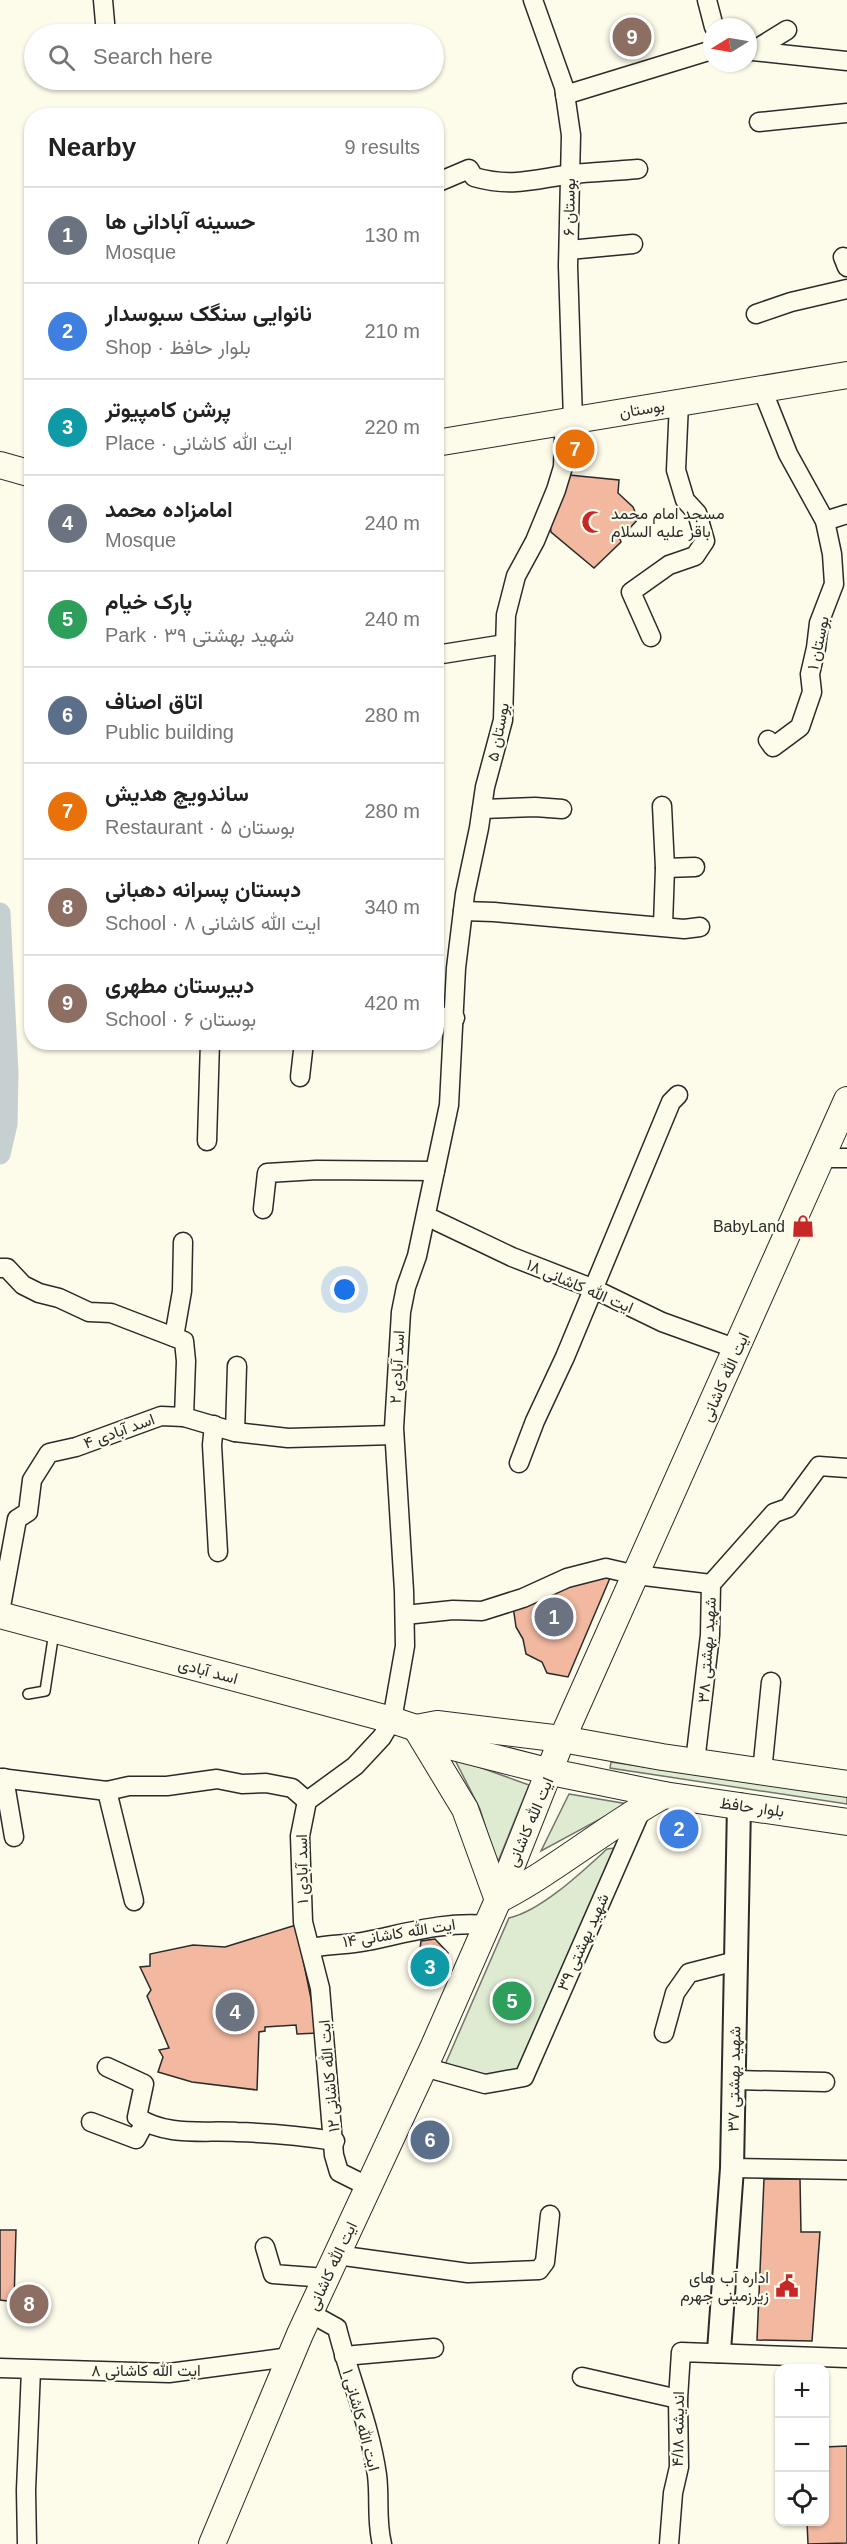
<!DOCTYPE html>
<meta charset="utf-8">
<style>
:root{--surface:#fff;--page:#f6f6f6;--text:#222;--muted:#767676;--line:#e0e0e0;--accent:#7c3aed}
body{margin:0;font-family:Helvetica,Vazirmatn,sans-serif;background:var(--page);color:var(--text)}
.controls{position:absolute;right:18px;bottom:18px;display:grid;overflow:hidden;border-radius:12px;box-shadow:0 2px 4px #0004}
.controls button{width:54px;height:54px;display:grid;place-items:center;padding:0;border:0;border-bottom:2px solid var(--line);background:var(--surface);color:var(--text);font:30px sans-serif}
.compass{position:absolute;left:703px;top:18px;width:54px;height:54px;border-radius:50%;background:var(--surface);box-shadow:0 2px 4px #0004;rotate:259deg}
.you{position:absolute;left:345px;top:1290px;width:21px;height:21px;margin:-15px;border:4px solid #fff;border-radius:50%;background:#1a73e8;box-shadow:0 0 0 9px #1a73e833}
.badge{display:grid;place-items:center;width:39px;height:39px;border-radius:50%;background:var(--accent);color:#fff;font-size:20px;font-weight:700}
.pin{position:absolute;translate:-50% -50%;border:3px solid #fff;box-shadow:0 2px 6px #0006}
.list{margin:0;padding:0;list-style:none}
h2{display:flex;justify-content:space-between;align-items:center;height:78px;margin:0;padding:0 24px;font-size:26px}
h2 small{font-size:20px;font-weight:400;color:var(--muted)}
.list li{display:grid;grid-template-columns:39px 1fr auto;gap:18px;align-items:center;box-sizing:border-box;height:96px;padding:0 24px;border-top:2px solid var(--line)}
.list b{display:block;font-size:22px;white-space:nowrap}
.list p{margin:0;font-size:20px;white-space:nowrap;color:var(--muted)}
.list em{font-size:20px;font-style:normal;color:var(--muted)}
.icon{flex:none;width:33px;height:33px;fill:none;stroke:currentColor;stroke-width:2;stroke-linecap:round;stroke-linejoin:round}
.map{position:relative;flex:none;width:847px;height:2544px;overflow:hidden}
.search{position:absolute;background:var(--surface);box-shadow:0 2px 4px #0004;left:24px;top:24px;width:420px;height:66px;display:flex;align-items:center;gap:15px;box-sizing:border-box;padding:0 21px;border-radius:33px;color:var(--muted);font-size:22px}
.panel{position:absolute;background:var(--surface);box-shadow:0 2px 4px #0004;left:24px;top:108px;width:420px;height:942px;border-radius:24px}
.map>svg:first-child{display:block}
.green{fill:#deebd1;stroke:#74746e;stroke-width:1.5}
.lines{fill:none;stroke-linecap:round;stroke-linejoin:round}
.canal{stroke:#c7d0d0;stroke-width:21}
.building{fill:#f2b8a0;stroke:#2b2b2b;stroke-width:1.5}
.service-casing{stroke:#2b2b2b;stroke-width:12}
.minor-casing{stroke:#2b2b2b;stroke-width:21}
.tertiary-casing{stroke:#2b2b2b;stroke-width:26}
.secondary-casing{stroke:#2b2b2b;stroke-width:28}
.service{stroke:#fdfbea;stroke-width:9}
.minor{stroke:#fdfbea;stroke-width:18}
.tertiary{stroke:#fdfbea;stroke-width:22}
.secondary{stroke:#fdfbea;stroke-width:26}
.labels{text-anchor:middle;dominant-baseline:central;stroke-width:4.5;stroke-linejoin:round;paint-order:stroke}
.street-label{font-size:16px;fill:#2b2b2b;stroke:#fdfbea}
.poi-label{font-size:16px;fill:#2b2b2b;stroke:#fdfbea;text-anchor:end}
</style>
<div class="map">
<svg width="847" height="2544" viewBox="0 0 847 2544">
<rect width="100%" height="100%" fill="#fdfbea"/>
<g class="green">
<polygon points="454,1758 529,1785 497,1864 480,1809"/>
<polygon points="611,1762 847,1796 847,1804 610,1768"/>
<polygon points="569,1794 628,1804 541,1851"/>
<path d="M616,1848L521,2071L483,2079L444,2067L509,1918C541,1911 583,1871 607,1849Z"/>
</g>
<g class="lines">
<polyline class="canal" points="0,913 8,1073 7,1124 0,1154"/>
</g>
<g class="building">
<polygon points="580,442 582,455 570,458 568,443"/>
<polygon points="569,475 619,480 618,493 633,507 638,519 620,539 621,542 594,568 551,532 550,524"/>
<polygon points="613,1571 568,1677 547,1673 542,1662 526,1654 523,1639 516,1627 513,1606"/>
<polygon points="296,1925 318,2033 297,2034 296,2025 265,2027 265,2031 259,2032 257,2090 192,2082 158,2072 163,2057 159,2050 169,2048 147,1996 151,1990 140,1967 150,1966 150,1954 193,1945 225,1947"/>
<polygon points="435,1939 448,1953 437,1981 416,1981 421,1941"/>
<polygon points="764,2179 800,2179 801,2232 820,2232 812,2341 757,2340"/>
<polygon points="0,2230 16,2230 14,2302 0,2300"/>
<polygon points="847,2446 847,2543 808,2544 807,2522 824,2522 824,2447"/>
</g>
<g class="lines">
<g class="service-casing">
<polyline id="service" points="28,1694 45,1691 54,1632"/>
</g>
<g class="minor-casing">
<g id="minor">
<polyline points="103,0 106,34"/>
<polyline points="707,0 714,27"/>
<polyline points="787,30 753,51 847,61"/>
<polyline points="565,95 712,50"/>
<polyline points="759,122 847,113"/>
<path d="M436,183L469,169L474,177C512,188 535,179 572,174C594,172 616,171 638,169"/>
<polyline points="569,250 633,244"/>
<polyline points="843,257 847,267"/>
<polyline points="756,314 791,302 847,289"/>
<polyline points="762,389 788,454 825,521 832,554 834,584 819,623 816,648 810,674 812,692 800,727 773,747 768,740"/>
<polyline points="825,521 847,514"/>
<polyline points="651,637 631,592 669,565 695,556 705,541 697,513 685,500 676,470 679,403"/>
<polyline points="436,655 505,644"/>
<polyline points="662,806 665,868 663,925"/>
<polyline points="482,809 535,807 562,809"/>
<polyline points="665,868 695,867"/>
<polyline points="463,911 494,912 684,929 700,927"/>
<polyline points="436,1016 455,1018"/>
<polyline points="300,1077 304,1042"/>
<polyline points="207,1141 210,1042"/>
<polyline points="822,1158 847,1158"/>
<polyline points="263,1209 267,1173 317,1170 435,1171"/>
<polyline points="426,1216 512,1257 594,1289 662,1322 737,1349"/>
<polyline points="0,1268 7,1268 23,1285 39,1293 59,1298 89,1312 111,1313 184,1341 186,1361 184,1417"/>
<polyline points="174,1337 182,1291 183,1242"/>
<polyline points="214,1425 212,1445 218,1552"/>
<polyline points="235,1432 237,1366"/>
<polyline points="519,1463 535,1421 565,1357 671,1102 678,1095"/>
<polyline points="0,1612 17,1519 28,1512 32,1480 49,1453 76,1447 161,1416 184,1417 235,1432 288,1438 394,1435"/>
<polyline points="405,1615 453,1610 482,1611 523,1598 567,1578 606,1568 636,1575 711,1584"/>
<polyline points="695,1762 710,1635 711,1584 774,1513 788,1508 819,1466 847,1468"/>
<polyline points="762,1772 771,1682"/>
<polyline points="0,1778 107,1791 129,1786 167,1786 217,1779 242,1784 266,1783 292,1788 307,1801"/>
<polyline points="4,1778 14,1837"/>
<polyline points="107,1791 134,1901"/>
<path d="M311,1948C330,1944 349,1945 367,1941C407,1933 445,1921 487,1925"/>
<polyline points="664,2033 675,1993 689,1973 736,1961"/>
<path d="M107,2067L144,2084L137,2117C167,2137 203,2130 237,2132C270,2133 303,2136 335,2141"/>
<polyline points="424,2067 485,2084 524,2077 642,1808"/>
<polyline points="735,2080 825,2082"/>
<polyline points="91,2122 136,2139 145,2122"/>
<polyline points="732,2168 847,2170"/>
<polyline points="369,2187 339,2172 334,2155 320,1988 303,1922 300,1836 307,1801 355,1766 382,1737 392,1720 405,1646 404,1591 394,1428 401,1312 406,1287 417,1256 449,1105 456,968 465,894 479,828 485,787 503,720 506,615 516,576 535,541 556,490 563,467 564,438 573,420 568,266 571,135 564,87 533,0"/>
<polyline points="265,2247 273,2274 326,2278"/>
<polyline points="337,2255 468,2273 539,2270 545,2262 550,2215"/>
<path d="M310,2313L337,2328C349,2377 370,2425 377,2475C380,2498 376,2521 382,2544"/>
<polyline points="344,2356 434,2348"/>
<polyline points="0,2368 169,2373 290,2357"/>
<polyline points="582,2377 678,2399"/>
<polyline points="27,2544 26,2490 31,2370"/>
<polyline points="669,2544 673,2493 679,2467 678,2399 681,2352 847,2358"/>
</g>
</g>
<g class="tertiary-casing">
<polyline id="tertiary" points="719,2351 732,2168 739,1805"/>
</g>
<g class="secondary-casing">
<g id="secondary">
<polyline points="436,443 847,375"/>
<polyline points="0,465 32,474"/>
<polyline points="0,1615 392,1720 416,1728 433,1742 551,1772 664,1795 847,1822"/>
<polyline points="416,1728 437,1724 562,1739 662,1757 847,1784"/>
<path d="M419,1733L465,1809L498,1900C556,1870 606,1827 664,1795"/>
<polyline points="212,2544 300,2334 433,2048 498,1900 562,1739 847,1100"/>
</g>
</g>
<use href="#service" class="service"/>
<use href="#minor" class="minor"/>
<use href="#tertiary" class="tertiary"/>
<use href="#secondary" class="secondary"/>
</g>
<defs>
<g id="mosque-bare" transform="scale(1.8)"><path d="M3.5-4.9A6 6 0 1 0 3.5 4.9A5 5 0 1 1 3.5-4.9Z" fill="#c62828" stroke="#fdfbea" stroke-width="2.5" paint-order="stroke"/></g>
<g id="shop-bare" transform="scale(1.8)"><path d="M-5-2.5h2.3a2.7 3.5 0 0 1 5.4 0H5L5.5 6h-11ZM-1.5-2.5h3a1.5 2.3 0 0 0-3 0Z" fill="#c62828" stroke="#fdfbea" stroke-width="2.5" paint-order="stroke"/></g>
<g id="civic-bare" transform="scale(1.8)"><path d="M-.6-6.5H3V-4.5H.6V-3L4-1V1h2V6H-6V1h2V-1L-.6-3ZM-1.2 2.5V6h2.4V2.5Z" fill="#c62828" stroke="#fdfbea" stroke-width="2.5" paint-order="stroke"/></g>
</defs>
<g fill-rule="evenodd">
<use href="#mosque-bare" x="593" y="522"/>
<use href="#shop-bare" x="803" y="1226"/>
<use href="#civic-bare" x="787" y="2286"/>
</g>
<g class="labels">
<g class="street-label">
<text transform="translate(569 207) rotate(-89)">بوستان ۶</text>
<text transform="translate(642 409) rotate(-9)">بوستان</text>
<text transform="translate(818 643) rotate(-78)">بوستان ۱</text>
<text transform="translate(498 732) rotate(-79)">بوستان ۵</text>
<text transform="translate(580 1286) rotate(23)">ایت الله کاشانی ۱۸</text>
<text transform="translate(397 1367) rotate(-87)">اسد آبادی ۲</text>
<text transform="translate(725 1377) rotate(-66)">ایت الله کاشانی</text>
<text transform="translate(119 1431) rotate(-20)">اسد آبادی ۴</text>
<text transform="translate(707 1650) rotate(-86)">شهید بهشتی ۳۸</text>
<text transform="translate(208 1671) rotate(15)">اسد آبادی</text>
<text transform="translate(752 1807) rotate(8)">بلوار حافظ</text>
<text transform="translate(530 1822) rotate(-67)">ایت الله کاشانی</text>
<text transform="translate(302 1869) rotate(-91)">اسد آبادی ۱</text>
<text transform="translate(399 1933) rotate(-9)">ایت الله کاشانی ۱۴</text>
<text transform="translate(583 1942) rotate(-66)">شهید بهشتی ۳۹</text>
<text transform="translate(329 2076) rotate(-95)">ایت الله کاشانی ۱۲</text>
<text transform="translate(734 2079) rotate(-89)">شهید بهشتی ۳۷</text>
<text transform="translate(332 2266) rotate(-65)">ایت الله کاشانی</text>
<text x="146" y="2370">ایت الله کاشانی ۸</text>
<text transform="translate(361 2420) rotate(75)">ایت الله کاشانی ۱</text>
<text transform="translate(678 2429) rotate(-89)">اندیشه ۴/۱۸</text>
</g>
<g class="poi-label">
<text x="611" y="513" text-anchor="start">مسجد امام محمد<tspan x="611" dy="18">باقر علیه السلام</tspan></text>
<text x="785" y="1226">BabyLand</text>
<text x="769" y="2277">اداره آب های<tspan x="769" dy="18">زیرزمینی جهرم</tspan></text>
</g>
</g>
</svg>
<div class="controls">
<button>+</button>
<button>−</button>
<button><svg class="icon" aria-label="locate" viewBox="0 0 24 24"><circle cx="12" cy="12" r="6"/><path d="M12 2v4M12 18v4M2 12h4M18 12h4"/></svg></button>
</div>
<svg class="compass" viewBox="-18 -18 36 36"><path d="M0-13l5 13h-10z" fill="#e53935"/><path d="M0 13l5-13h-10z" fill="#767676"/></svg>
<div class="you"></div>
<div class="pin badge" style="left:554px;top:1617px;background:#6b7280">1</div>
<div class="pin badge" style="left:679px;top:1829px;background:#3f7fe0">2</div>
<div class="pin badge" style="left:430px;top:1967px;background:#0f9aa8">3</div>
<div class="pin badge" style="left:235px;top:2012px;background:#6b7280">4</div>
<div class="pin badge" style="left:512px;top:2001px;background:#2e9e5b">5</div>
<div class="pin badge" style="left:430px;top:2140px;background:#5c6f8a">6</div>
<div class="pin badge" style="left:575px;top:449px;background:#e8710a">7</div>
<div class="pin badge" style="left:29px;top:2304px;background:#8d6e63">8</div>
<div class="pin badge" style="left:632px;top:37px;background:#8d6e63">9</div>
<div class="search"><svg class="icon" aria-label="search" viewBox="0 0 24 24"><circle cx="10" cy="10" r="6"/><path d="M15 15l6 6"/></svg>Search here</div>
<section class="panel">
<h2>Nearby<small>9 results</small></h2>
<ul class="list">
<li><span class="badge" style="background:#6b7280">1</span><div><b>حسینه آبادانی ها</b><p>Mosque</p></div><em>130 m</em></li>
<li><span class="badge" style="background:#3f7fe0">2</span><div><b>نانوایی سنگک سبوسدار</b><p>Shop · بلوار حافظ</p></div><em>210 m</em></li>
<li><span class="badge" style="background:#0f9aa8">3</span><div><b>پرشن کامپیوتر</b><p>Place · ایت الله کاشانی</p></div><em>220 m</em></li>
<li><span class="badge" style="background:#6b7280">4</span><div><b>امامزاده محمد</b><p>Mosque</p></div><em>240 m</em></li>
<li><span class="badge" style="background:#2e9e5b">5</span><div><b>پارک خیام</b><p>Park · شهید بهشتی ۳۹</p></div><em>240 m</em></li>
<li><span class="badge" style="background:#5c6f8a">6</span><div><b>اتاق اصناف</b><p>Public building</p></div><em>280 m</em></li>
<li><span class="badge" style="background:#e8710a">7</span><div><b>ساندویچ هدیش</b><p>Restaurant · بوستان ۵</p></div><em>280 m</em></li>
<li><span class="badge" style="background:#8d6e63">8</span><div><b>دبستان پسرانه دهبانی</b><p>School · ایت الله کاشانی ۸</p></div><em>340 m</em></li>
<li><span class="badge" style="background:#8d6e63">9</span><div><b>دبیرستان مطهری</b><p>School · بوستان ۶</p></div><em>420 m</em></li>
</ul>
</section>
</div>
